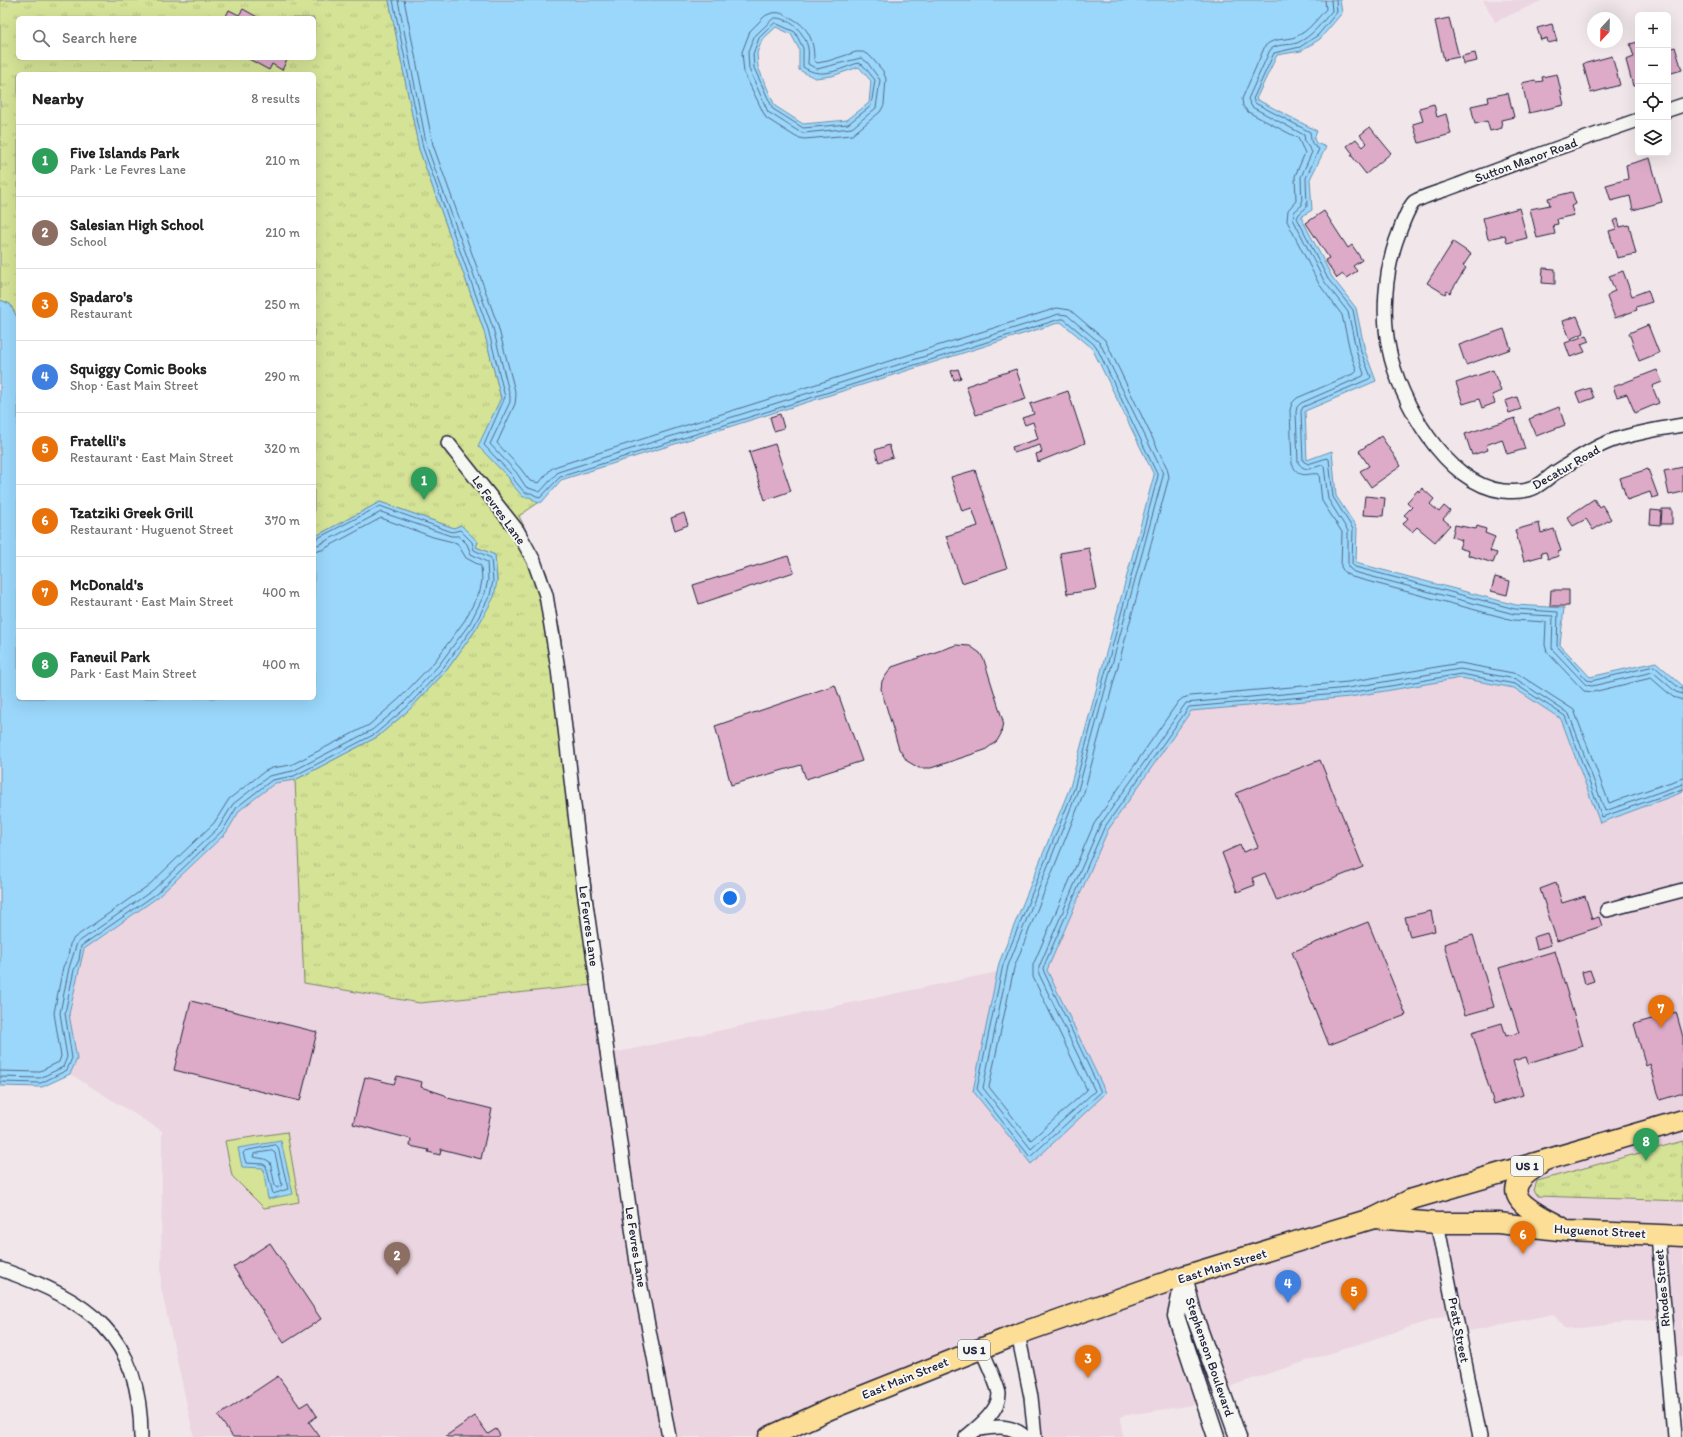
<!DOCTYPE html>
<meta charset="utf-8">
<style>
:root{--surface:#fff;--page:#f2f2f2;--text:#222;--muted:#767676;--line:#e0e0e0;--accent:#db2777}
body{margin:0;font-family:Itim,sans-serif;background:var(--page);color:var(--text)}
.controls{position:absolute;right:12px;top:12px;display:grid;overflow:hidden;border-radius:6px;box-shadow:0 4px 16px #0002}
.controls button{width:36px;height:36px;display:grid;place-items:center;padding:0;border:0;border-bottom:1px solid var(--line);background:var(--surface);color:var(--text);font:20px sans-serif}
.compass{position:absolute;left:1587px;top:12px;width:36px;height:36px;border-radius:50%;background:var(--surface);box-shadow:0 4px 16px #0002;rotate:202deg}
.you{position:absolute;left:730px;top:898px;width:14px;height:14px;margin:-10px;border:3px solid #fff;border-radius:50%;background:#1a73e8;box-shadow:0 0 0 6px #1a73e833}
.badge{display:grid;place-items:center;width:26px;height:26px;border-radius:50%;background:var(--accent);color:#fff;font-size:13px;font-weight:700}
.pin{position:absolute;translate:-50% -33px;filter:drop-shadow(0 1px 2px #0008)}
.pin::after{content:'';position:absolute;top:21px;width:14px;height:12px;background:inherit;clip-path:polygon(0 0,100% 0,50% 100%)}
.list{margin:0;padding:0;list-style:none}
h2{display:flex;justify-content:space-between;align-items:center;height:52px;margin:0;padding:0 16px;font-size:17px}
h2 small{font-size:13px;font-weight:400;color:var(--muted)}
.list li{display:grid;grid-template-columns:26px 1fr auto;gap:12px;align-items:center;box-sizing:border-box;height:72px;padding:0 16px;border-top:1px solid var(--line)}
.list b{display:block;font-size:15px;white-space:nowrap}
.list p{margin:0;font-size:13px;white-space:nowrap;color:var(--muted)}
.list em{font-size:13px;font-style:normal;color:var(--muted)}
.icon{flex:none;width:22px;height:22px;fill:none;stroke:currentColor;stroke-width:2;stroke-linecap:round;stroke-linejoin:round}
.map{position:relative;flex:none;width:1683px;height:1437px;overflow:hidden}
.search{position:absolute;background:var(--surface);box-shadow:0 4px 16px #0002;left:16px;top:16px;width:300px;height:44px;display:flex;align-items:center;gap:10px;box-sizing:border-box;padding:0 14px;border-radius:6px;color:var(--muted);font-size:15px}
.panel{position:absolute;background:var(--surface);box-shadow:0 4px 16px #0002;left:16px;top:72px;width:300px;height:628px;border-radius:6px}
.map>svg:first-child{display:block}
.built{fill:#ebd5e0}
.grass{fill:#d4e396;stroke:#7b8268}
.park{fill:url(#park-tufts);stroke:#7b8268;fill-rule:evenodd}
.water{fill:#9ad7fb;stroke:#6a8fae;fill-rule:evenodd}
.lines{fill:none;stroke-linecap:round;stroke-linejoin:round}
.shore{stroke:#526a88;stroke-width:1}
.building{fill:#ddabc8;stroke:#22223b}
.minor-casing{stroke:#22223b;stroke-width:16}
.tertiary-casing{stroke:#22223b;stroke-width:19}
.primary-casing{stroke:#22223b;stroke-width:23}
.minor{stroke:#f6f6f2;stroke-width:13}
.tertiary{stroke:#f6f6f2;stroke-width:16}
.primary{stroke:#fdde96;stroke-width:20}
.labels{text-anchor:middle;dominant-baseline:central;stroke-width:4;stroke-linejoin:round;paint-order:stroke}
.shield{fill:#f6f6f2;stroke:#626272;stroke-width:1}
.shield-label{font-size:12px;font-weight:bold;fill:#22223b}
.street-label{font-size:13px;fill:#22223b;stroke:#f6f6f2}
</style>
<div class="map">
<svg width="1683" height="1437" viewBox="0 0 1683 1437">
<defs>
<pattern id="park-tufts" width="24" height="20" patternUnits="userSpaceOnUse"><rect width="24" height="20" fill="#d4e396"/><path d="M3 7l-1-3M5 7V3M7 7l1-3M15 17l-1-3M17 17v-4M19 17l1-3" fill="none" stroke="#b6c282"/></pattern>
</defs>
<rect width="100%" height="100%" fill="#f1e7ea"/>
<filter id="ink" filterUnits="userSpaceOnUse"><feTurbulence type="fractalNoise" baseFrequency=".025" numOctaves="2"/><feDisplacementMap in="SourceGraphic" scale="8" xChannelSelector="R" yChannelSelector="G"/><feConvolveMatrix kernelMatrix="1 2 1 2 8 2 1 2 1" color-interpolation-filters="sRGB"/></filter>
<g filter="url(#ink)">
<g class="built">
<polygon points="1483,0 1543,0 1495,22"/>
<polygon points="1461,678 1514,688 1561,718 1600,823 1683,792 1683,1356 1673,1357 1670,1317 1564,1329 1554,1314 1464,1332 1459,1311 1237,1384 1193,1405 1121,1416 1122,1437 1041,1437 1024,1337 765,1437 194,1437 161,1288 162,1131 70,1074 77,1059 69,1014 84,949 158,897 226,833 240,810 275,783 295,780 304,983 420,1003 603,984 613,1053 997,972 973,1091 1106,1093 1047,970 1108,830 1191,711 1350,697"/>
</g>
<polygon class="grass" points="287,1132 299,1202 264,1208 232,1176 225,1141"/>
<g class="park">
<path d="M0,0H389L419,149L484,331L501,398L479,446L509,478L511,483L538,503L519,516L547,574L560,631L603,984L420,1003L304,983L295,780L377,737L409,710L446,671L477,628L497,581L495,555L476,547L478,542L461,525L454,528L380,502L314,537V74H18V319L10,304L0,300ZM18,18H314V58H18Z"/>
<polygon points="1683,1141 1683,1201 1538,1196 1534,1190 1537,1181"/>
</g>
<g class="water">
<path d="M389,0H1340L1342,13L1320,39L1301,51L1277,55L1256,99L1317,131L1314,139L1316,143L1326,147L1310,179L1312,210L1301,217L1332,277L1356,308L1365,351L1376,381L1305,411L1307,460L1332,451L1336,496L1357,528L1356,563L1516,605L1564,608L1560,645L1590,677L1656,662L1683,686V792L1600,823L1561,719L1514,688L1461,678L1350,697L1191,711L1108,830L1047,970L1106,1093L1031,1164L973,1091L999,963L1070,787L1154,475L1092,348L1061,322L561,480L542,502L538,503L530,497H523L511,483L509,478L478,446L501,398L484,331L419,149ZM776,27L791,34L799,49V70L815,78L832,76L859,67L871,81L869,103L847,120L803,124L775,106L758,67L757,53L762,40Z"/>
<polygon points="0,300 10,304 18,319 18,698 314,698 314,537 380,502 454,528 461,525 478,542 476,547 495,555 497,581 494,597 477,628 446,671 409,710 377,737 295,780 275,783 240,810 226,833 158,897 84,949 69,1014 77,1059 70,1074 42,1087 0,1086"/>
<polygon points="281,1141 293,1194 268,1199 263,1168 242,1167 238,1148"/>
</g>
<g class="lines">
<g class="shore">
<polyline points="393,0 423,148 488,329 505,397 484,445 512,475 515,481 525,493 531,493 540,498 560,477 1060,319 1064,319 1096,346 1158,476 1074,789 1003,965 977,1089 1030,1157 1101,1092 1044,972 1043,968 1104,828 1189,707 1349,693 1461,674 1515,684 1565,716 1602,817 1683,789"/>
<polyline points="398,0 427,147 493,328 510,396 510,402 490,444 516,472 526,487 540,492 558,472 1059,314 1067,315 1100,343 1162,471 1163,476 1078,790 1008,966 983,1088 1031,1149 1095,1091 1039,974 1039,967 1100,825 1186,703 1348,688 1460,669 1516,679 1569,714 1605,811 1683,784"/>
<polyline points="404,0 433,145 498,326 516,395 515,404 497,443 520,468 530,481 539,483 551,469 557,466 1057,308 1070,310 1105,340 1167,468 1169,477 1084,792 1014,968 989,1087 1031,1140 1087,1090 1033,977 1033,965 1094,824 1178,702 1183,698 1190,696 1348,682 1460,663 1518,674 1574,710 1609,803 1683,778"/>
<path d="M1325,0L1326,9C1317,19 1308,32 1295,37C1285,41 1274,37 1265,46L1242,99L1243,106L1248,112L1298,138L1305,153L1295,176L1296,201L1288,210L1287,221L1319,284L1342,315L1351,355L1357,371L1355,373L1297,398L1292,403L1290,410L1292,464C1300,481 1308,472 1319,474L1322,501L1342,532L1341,567L1345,573L1352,577L1513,620L1546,622L1545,645L1547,652L1584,691L1593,692L1651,678L1673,697L1683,700"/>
<path d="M1331,0L1332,11C1322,22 1312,37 1297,43C1288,46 1277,43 1270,50L1248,99L1252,107L1304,135L1305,142L1312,152L1301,177L1302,205L1294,212L1293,219L1324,281L1348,312L1357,353L1364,374L1363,376L1301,403L1297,407L1296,412L1298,462C1304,473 1313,468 1322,465L1324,466L1328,499L1348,531V567L1354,572L1514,614L1553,616L1552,649L1586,685L1592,686L1653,672L1676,692L1683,694"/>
<path d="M1336,0L1337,12L1318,35L1300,47L1274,53L1253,99L1255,103L1310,132C1312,142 1309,143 1319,149L1306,178L1307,207L1299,214L1297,218L1328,279L1353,310L1361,352L1371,377L1369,379L1303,407L1301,411L1303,461L1308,464L1327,458L1329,459L1333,497L1353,529L1352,564L1355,567L1515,609L1558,612L1557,646L1587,680L1591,681L1654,666L1679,688L1683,689"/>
<path d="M772,13C778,12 782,13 787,16C808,25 814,39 814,60L817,63L828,61L856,52H863L870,56L883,71L886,79L884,105L880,112L852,135L804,139L796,137L766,118L744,73L742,52L750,31L765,16Z"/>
<path d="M774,18C790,17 805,33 808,48C809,53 808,59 808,64L817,69L861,58L867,62L880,80L876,108L852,128L804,133L798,131L768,112L749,69L748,52L754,37Z"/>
<path d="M775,23L795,32L803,48V67C822,80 839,69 858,63L863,65L875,80L871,106L848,124L803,128L773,109L754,68L753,54L759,38Z"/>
<polyline points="0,1071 38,1072 59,1062 61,1056 54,1013 63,967 68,957 70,944 74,938 149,885 214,823 229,799 265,771 272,768 291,765 369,725 399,699 435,661 465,620 480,591 482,580 481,566 466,558 457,543 433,537 381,518 322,550 314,552"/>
<polyline points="0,1077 40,1078 63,1067 67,1057 60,1013 69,968 77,943 153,890 219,827 233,804 269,776 293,771 372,730 403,704 439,665 470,623 485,593 488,580 487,562 471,554 467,544 459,536 451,536 381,512 320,544 314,546"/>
<polyline points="0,1082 41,1083 67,1070 72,1058 65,1013 74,970 79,960 81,946 156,894 223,830 237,807 272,780 294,776 375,734 407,707 443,668 474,626 490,595 493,581 491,558 474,550 472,542 460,530 452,532 380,506 314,540"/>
<polygon points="276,1145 278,1147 288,1189 273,1194 266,1166 263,1164 246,1163 243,1153 245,1151"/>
<polygon points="272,1151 275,1153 282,1185 277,1188 275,1186 270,1162 265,1159 253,1157 254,1154"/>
</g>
</g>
<g class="building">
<polygon points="243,9 259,18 225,18 229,10 239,15"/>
<polygon points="1449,18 1459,57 1444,60 1435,21"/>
<polygon points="1552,24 1557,41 1548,43 1547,38 1541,40 1537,28"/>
<polygon points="1638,42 1638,85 1633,86 1626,60 1634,57 1630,44"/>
<polygon points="1675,47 1682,70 1668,74 1668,49"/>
<polygon points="1475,53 1477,61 1463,64 1462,56"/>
<polygon points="1612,56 1620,85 1591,93 1583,64"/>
<polygon points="247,58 288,58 282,70 272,64 269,70"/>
<polygon points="1557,74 1564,105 1529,113 1522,83 1535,80 1536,82 1543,81 1542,77"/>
<polygon points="1508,93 1514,117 1501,120 1502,128 1490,131 1487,121 1475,124 1471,106 1489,102 1488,97"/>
<polygon points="1434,104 1437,117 1446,114 1451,134 1419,143 1413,124 1423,121 1419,108"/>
<polygon points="1370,127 1391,153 1366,174 1351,155 1353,154 1347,146 1356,139 1363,147 1367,143 1360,135"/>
<polygon points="1650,158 1662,202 1633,210 1630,196 1611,201 1606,185 1628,179 1626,165"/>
<polygon points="1572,192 1576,204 1571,206 1574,215 1557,219 1558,224 1553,225 1555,234 1537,238 1530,209 1550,205 1548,198"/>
<polygon points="1519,208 1527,238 1507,243 1505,235 1488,239 1483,218"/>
<polygon points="1324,211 1348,248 1352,245 1362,260 1353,266 1357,271 1346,278 1343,274 1337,278 1325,260 1329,258 1306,223"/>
<polygon points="1618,219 1620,227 1629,225 1636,254 1617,258 1609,231 1616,229 1613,221"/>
<polygon points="1453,242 1471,254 1463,266 1466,268 1450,293 1447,291 1445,294 1427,283"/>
<polygon points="1543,268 1555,269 1555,284 1542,283"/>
<polygon points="1623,271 1632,296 1648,290 1652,302 1636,307 1637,310 1615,318 1607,297 1610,293 1615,291 1609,276"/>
<polygon points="1577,316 1584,333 1570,339 1563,321"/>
<polygon points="1648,325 1659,353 1639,361 1629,333"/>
<polygon points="1504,329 1511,349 1466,365 1459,345"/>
<polygon points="1587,335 1589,341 1581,344 1585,352 1570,357 1565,343"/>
<polygon points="958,369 961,378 954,380 951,371"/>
<polygon points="1016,369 1026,399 976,415 966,386"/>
<polygon points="1493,370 1501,391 1492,395 1495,403 1482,408 1479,399 1463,404 1456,383"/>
<polygon points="1657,370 1662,382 1652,386 1659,403 1635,413 1627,394 1617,397 1613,387"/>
<polygon points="1590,388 1594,398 1580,403 1576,393"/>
<polygon points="1068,391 1085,443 1038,462 1036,454 1042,452 1040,445 1014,453 1012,447 1038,439 1033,422 1025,425 1022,418 1034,414 1030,404"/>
<polygon points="1517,397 1521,409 1509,413 1505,401"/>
<polygon points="1559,407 1565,425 1536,436 1529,419"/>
<polygon points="780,414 784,428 774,431 770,417"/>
<polygon points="1515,418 1525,449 1507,454 1502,439 1486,445 1488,450 1472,455 1465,434"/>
<polygon points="1381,436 1401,466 1371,487 1360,471 1369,466 1359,451"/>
<polygon points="775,444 791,491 765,500 749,452"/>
<polygon points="889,445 893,457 879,462 875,450"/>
<polygon points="1683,467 1683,492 1669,495 1664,471"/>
<polygon points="1648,469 1658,496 1652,498 1650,492 1627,500 1620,478"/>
<polygon points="975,470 1007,568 962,583 946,536 978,526 972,508 962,511 951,477"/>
<polygon points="1422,488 1434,499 1430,504 1439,512 1444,506 1450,511 1443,519 1450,525 1435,542 1417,527 1412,532 1403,524 1408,518 1404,515 1412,507 1407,502 1418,490 1419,492"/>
<polygon points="1365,496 1385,498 1383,516 1363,515"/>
<polygon points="1594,499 1599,507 1602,505 1611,519 1593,530 1586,519 1573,526 1567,517"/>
<polygon points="1662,509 1672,509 1672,524 1661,524"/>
<polygon points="1651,510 1661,511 1660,525 1650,524"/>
<polygon points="684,513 688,525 675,530 671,518"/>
<polygon points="1539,523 1541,533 1554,529 1561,551 1558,552 1559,556 1548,559 1546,552 1541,553 1542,556 1524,561 1515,530"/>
<polygon points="1455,525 1476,529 1477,526 1486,529 1485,533 1495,537 1490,551 1497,553 1493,563 1468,555 1469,551 1459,548 1462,540 1452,537"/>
<polygon points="1089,548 1097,589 1067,594 1060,553"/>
<polygon points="788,556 794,572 699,604 693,585"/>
<polygon points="1495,577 1510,581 1507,595 1491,591"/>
<polygon points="1551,590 1569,590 1569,606 1550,606"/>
<polygon points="956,645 970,646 980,653 984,660 1003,721 1001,734 997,741 985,750 931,768 919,768 907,761 899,749 881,689 882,681 892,667"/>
<polygon points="835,685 862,761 806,779 801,765 731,785 715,726"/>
<polygon points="1320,760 1363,867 1277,901 1265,873 1252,878 1255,885 1237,892 1222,853 1240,845 1243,852 1258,847 1236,793"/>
<polygon points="1556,883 1562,903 1585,896 1592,919 1599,917 1602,926 1557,941 1540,889"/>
<polygon points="1431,911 1435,931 1410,937 1405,917"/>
<polygon points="1368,922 1406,1015 1329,1045 1292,952"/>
<polygon points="1547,933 1551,945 1537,949 1534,937"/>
<polygon points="1473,935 1494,1007 1465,1015 1444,944"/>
<polygon points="1555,951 1583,1046 1528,1063 1526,1057 1513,1061 1523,1095 1494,1104 1472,1032 1502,1023 1506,1036 1519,1033 1499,968"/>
<polygon points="1590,970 1594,981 1585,984 1582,972"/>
<polygon points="191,1001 317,1032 300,1101 174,1070"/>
<polygon points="1676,1012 1683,1037 1683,1093 1660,1100 1650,1064 1646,1066 1634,1024"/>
<polygon points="397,1076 422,1082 421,1087 445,1095 448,1098 492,1109 481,1159 441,1149 440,1155 428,1152 429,1150 410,1146 411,1139 353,1124 365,1077 394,1084"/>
<polygon points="270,1243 321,1319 284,1343 233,1267"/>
<polygon points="278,1376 300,1407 308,1402 317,1416 309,1422 320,1437 233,1437 218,1416"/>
<polygon points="475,1416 488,1434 496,1429 500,1435 498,1437 447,1437 446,1436"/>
</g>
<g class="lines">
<g class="minor-casing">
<g id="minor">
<polyline points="1668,110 1683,105"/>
<path d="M1638,120C1577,141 1517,162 1458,185C1449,189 1420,197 1414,202C1406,210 1400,231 1396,241C1385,274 1382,315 1389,349C1399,400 1446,485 1503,491C1514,492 1528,492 1537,486C1544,482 1550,476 1556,472C1573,461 1592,448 1611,441C1634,433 1659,429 1683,425"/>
<polyline points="448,443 517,530 534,561 546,595 558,669 584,890 639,1277 669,1437"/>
<polyline points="1607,910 1683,890"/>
<polyline points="1437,1223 1480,1437"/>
<polyline points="1658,1235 1675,1437"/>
<path d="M0,1269C89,1300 141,1335 141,1437"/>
<polyline points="1018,1334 1031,1397 1035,1437"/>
<path d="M975,1430C993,1427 1010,1423 1025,1437"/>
<path d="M966,1437C978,1427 999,1411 999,1394C998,1385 985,1358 981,1348"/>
</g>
</g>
<g class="tertiary-casing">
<g id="tertiary">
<polyline points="1184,1276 1193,1312 1238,1437"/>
<polyline points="1183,1282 1176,1316 1216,1437"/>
</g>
</g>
<g class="primary-casing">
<g id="primary">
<path d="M1538,1166C1490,1195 1533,1211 1561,1227"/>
<polyline points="1374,1218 1437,1223 1498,1223 1568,1231 1683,1236"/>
<polyline points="769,1437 830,1409 1018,1334 1184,1276 1374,1218 1412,1199 1683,1120"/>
</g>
</g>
<use href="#minor" class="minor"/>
<use href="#tertiary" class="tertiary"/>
<use href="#primary" class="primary"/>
</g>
</g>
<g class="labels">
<g class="shield">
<rect x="1511" y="1156" width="32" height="20" rx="3"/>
<rect x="958" y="1340" width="32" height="20" rx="3"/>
</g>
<g class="shield-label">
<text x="1527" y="1166">US 1</text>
<text x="974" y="1350">US 1</text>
</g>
<g class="street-label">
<text transform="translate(1526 160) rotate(-20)">Sutton Manor Road</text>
<text transform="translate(1566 467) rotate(-30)">Decatur Road</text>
<text transform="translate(499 510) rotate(54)">Le Fevres Lane</text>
<text transform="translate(589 926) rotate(82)">Le Fevres Lane</text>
<text transform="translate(1600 1231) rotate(3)">Huguenot Street</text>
<text transform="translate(636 1247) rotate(81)">Le Fevres Lane</text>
<text transform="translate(1222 1266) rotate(-17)">East Main Street</text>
<text transform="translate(1662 1288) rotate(-95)">Rhodes Street</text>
<text transform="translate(1459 1330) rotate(79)">Pratt Street</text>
<text transform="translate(1210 1357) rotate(71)">Stephenson Boulevard</text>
<text transform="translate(905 1378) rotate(-22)">East Main Street</text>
</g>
</g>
</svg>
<div class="controls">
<button>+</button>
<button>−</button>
<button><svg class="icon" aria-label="locate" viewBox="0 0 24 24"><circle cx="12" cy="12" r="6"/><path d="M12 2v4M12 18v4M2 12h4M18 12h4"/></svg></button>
<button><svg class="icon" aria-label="layers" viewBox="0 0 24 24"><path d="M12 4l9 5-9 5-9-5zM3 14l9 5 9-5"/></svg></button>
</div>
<svg class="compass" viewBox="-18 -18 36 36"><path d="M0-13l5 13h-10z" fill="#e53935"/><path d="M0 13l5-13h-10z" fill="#767676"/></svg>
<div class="you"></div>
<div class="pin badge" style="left:424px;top:500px;background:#2e9e5b">1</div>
<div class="pin badge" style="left:397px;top:1275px;background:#8d6e63">2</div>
<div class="pin badge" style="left:1088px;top:1378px;background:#e8710a">3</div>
<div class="pin badge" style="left:1288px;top:1303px;background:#3f7fe0">4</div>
<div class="pin badge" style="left:1354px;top:1311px;background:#e8710a">5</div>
<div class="pin badge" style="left:1523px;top:1254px;background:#e8710a">6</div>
<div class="pin badge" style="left:1661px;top:1028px;background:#e8710a">7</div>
<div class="pin badge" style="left:1646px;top:1161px;background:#2e9e5b">8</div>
<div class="search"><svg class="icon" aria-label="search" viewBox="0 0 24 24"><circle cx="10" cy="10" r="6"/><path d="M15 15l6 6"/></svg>Search here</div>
<section class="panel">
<h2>Nearby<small>8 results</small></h2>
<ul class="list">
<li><span class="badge" style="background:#2e9e5b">1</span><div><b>Five Islands Park</b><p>Park · Le Fevres Lane</p></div><em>210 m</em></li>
<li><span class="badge" style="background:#8d6e63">2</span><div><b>Salesian High School</b><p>School</p></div><em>210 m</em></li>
<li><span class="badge" style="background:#e8710a">3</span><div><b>Spadaro's</b><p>Restaurant</p></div><em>250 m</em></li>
<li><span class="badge" style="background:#3f7fe0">4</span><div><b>Squiggy Comic Books</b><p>Shop · East Main Street</p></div><em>290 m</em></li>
<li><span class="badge" style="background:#e8710a">5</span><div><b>Fratelli's</b><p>Restaurant · East Main Street</p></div><em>320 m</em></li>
<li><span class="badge" style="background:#e8710a">6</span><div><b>Tzatziki Greek Grill</b><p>Restaurant · Huguenot Street</p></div><em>370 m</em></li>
<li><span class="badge" style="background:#e8710a">7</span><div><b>McDonald's</b><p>Restaurant · East Main Street</p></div><em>400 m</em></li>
<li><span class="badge" style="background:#2e9e5b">8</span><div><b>Faneuil Park</b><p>Park · East Main Street</p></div><em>400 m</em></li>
</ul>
</section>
</div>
